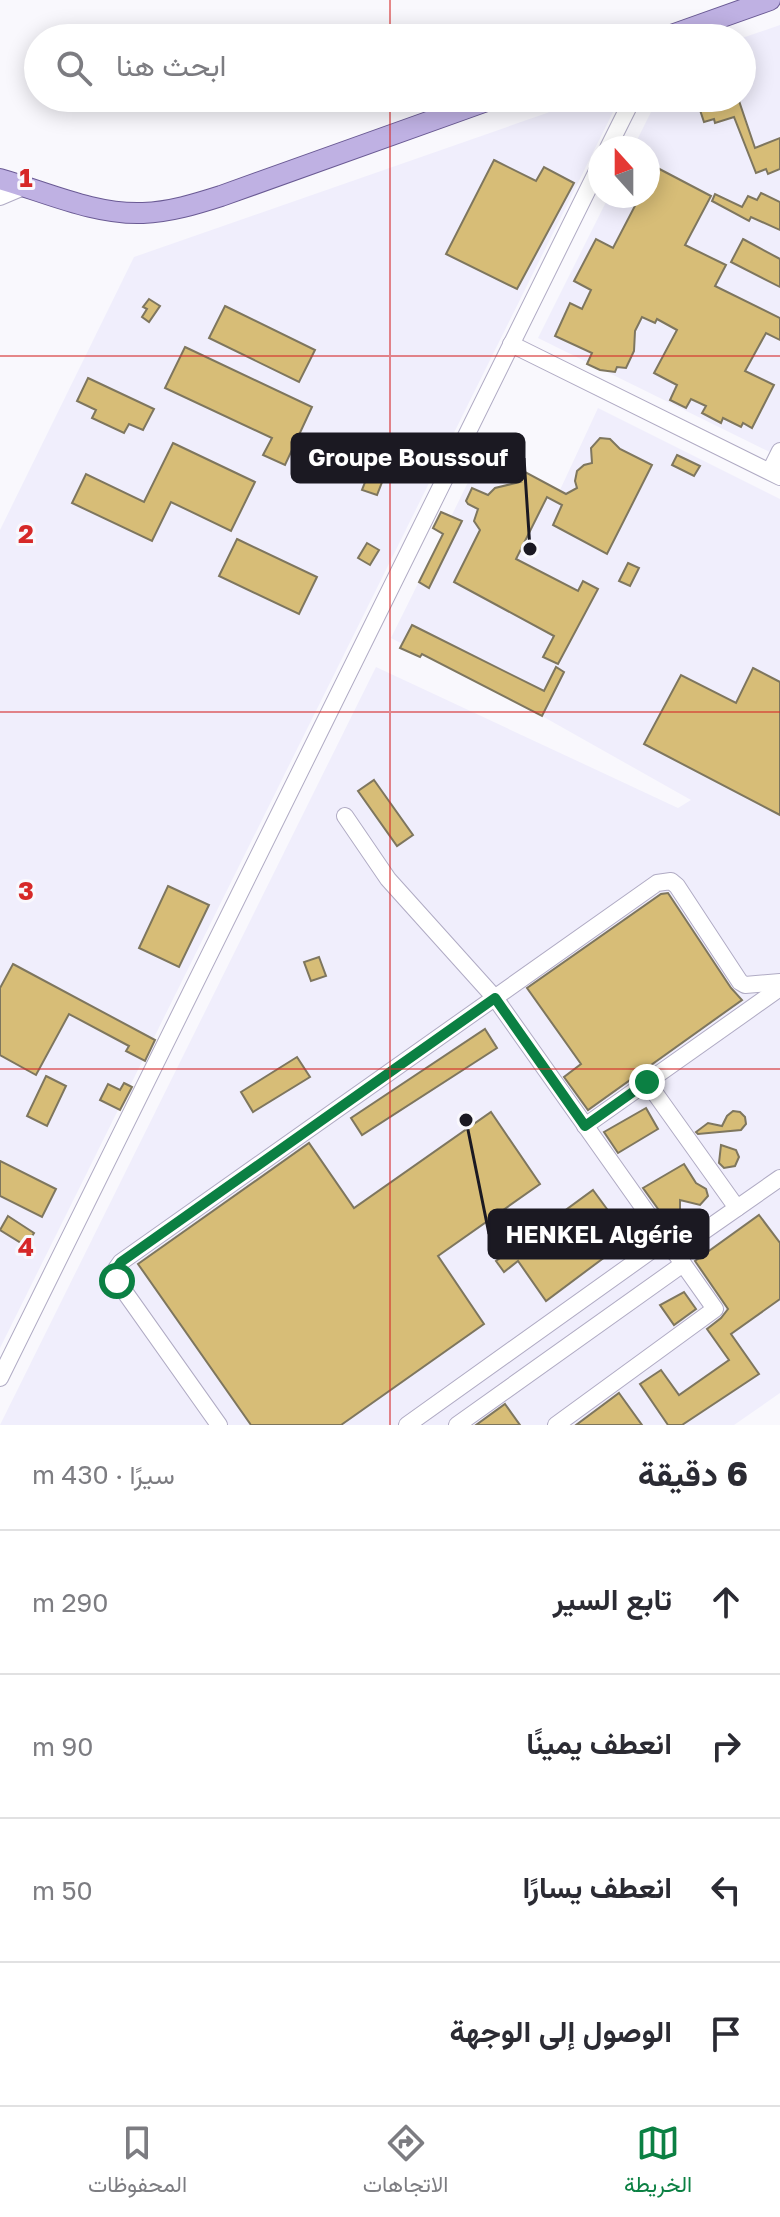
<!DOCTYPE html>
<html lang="ar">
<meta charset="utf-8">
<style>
:root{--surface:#fff;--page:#f7f7f7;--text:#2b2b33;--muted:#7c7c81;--line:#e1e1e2;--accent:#0b8043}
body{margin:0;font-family:"Golos Text",Vazirmatn,sans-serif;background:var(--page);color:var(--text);direction:rtl}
.compass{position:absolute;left:588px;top:136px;width:72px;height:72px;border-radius:50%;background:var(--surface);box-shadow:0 4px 20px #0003;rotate:339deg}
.stop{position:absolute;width:24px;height:24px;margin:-18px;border:6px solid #0b8043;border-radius:50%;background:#fff}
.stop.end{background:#0b8043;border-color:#fff;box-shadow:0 2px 8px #0008}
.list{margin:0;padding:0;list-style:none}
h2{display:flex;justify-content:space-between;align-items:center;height:104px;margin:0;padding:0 32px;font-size:34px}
h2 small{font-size:26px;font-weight:400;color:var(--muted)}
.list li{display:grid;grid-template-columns:52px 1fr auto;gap:24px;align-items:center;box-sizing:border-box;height:144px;padding:0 32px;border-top:2px solid var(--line)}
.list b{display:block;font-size:30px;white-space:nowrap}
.list em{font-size:26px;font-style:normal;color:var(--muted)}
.icon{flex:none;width:44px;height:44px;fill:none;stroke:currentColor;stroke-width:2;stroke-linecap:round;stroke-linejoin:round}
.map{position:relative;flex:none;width:780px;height:1425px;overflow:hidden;direction:ltr}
.search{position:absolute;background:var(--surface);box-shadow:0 4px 20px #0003;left:24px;right:24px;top:24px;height:88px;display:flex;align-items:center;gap:20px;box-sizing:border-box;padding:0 28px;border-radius:44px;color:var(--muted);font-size:30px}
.sheet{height:680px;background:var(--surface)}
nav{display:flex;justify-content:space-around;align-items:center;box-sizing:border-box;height:112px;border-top:2px solid var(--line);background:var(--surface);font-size:22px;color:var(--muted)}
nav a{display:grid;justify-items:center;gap:4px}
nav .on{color:var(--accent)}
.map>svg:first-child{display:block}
.built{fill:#f0eefc}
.building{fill:#d7bd77;stroke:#7e765e;stroke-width:2}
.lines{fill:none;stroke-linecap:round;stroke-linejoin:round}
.minor-casing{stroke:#b0abc4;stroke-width:18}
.major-casing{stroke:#6a5a94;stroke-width:22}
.minor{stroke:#fff;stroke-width:16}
.major{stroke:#bfb1e3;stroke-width:20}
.route{stroke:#0b8043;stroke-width:10}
.grid{fill:none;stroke:#d62828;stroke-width:2;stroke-opacity:0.55}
.grid-label{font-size:26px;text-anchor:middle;font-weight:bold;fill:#d62828;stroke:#f9f8fd;stroke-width:6;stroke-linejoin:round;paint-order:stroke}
.leader{fill:none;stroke:#1b1922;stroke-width:3}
.callout-dot{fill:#1b1922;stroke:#f9f8fd;stroke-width:3}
.callout{fill:#1b1922;stroke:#1b1922;stroke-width:3}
.callout-label{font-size:24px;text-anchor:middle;font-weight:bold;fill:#fff}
</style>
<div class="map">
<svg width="780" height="1425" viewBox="0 0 780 1425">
<rect width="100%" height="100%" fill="#f9f8fd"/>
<g class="built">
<polygon points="780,25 780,457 538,338 609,196 648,196 648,148 633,148 658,98 742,98 742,38"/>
<polygon points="590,98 620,98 0,1348 0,530 134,257"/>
<polygon points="598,408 780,499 780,1393 734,1425 0,1425 376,667 678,808 691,800 542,716 391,638 484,450 560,490"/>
</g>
<g class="building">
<polygon points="696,98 738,98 755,148 780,138 780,169 768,174 766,169 756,173 734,117 715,123 714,119 704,122"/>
<polygon points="494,160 536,181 544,167 574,183 517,289 446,254"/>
<polygon points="648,163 711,196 685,245 726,265 715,286 780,318 780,340 766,333 745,371 774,385 752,428 743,423 741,427 723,418 721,423 702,413 706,406 691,399 686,408 670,400 677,385 654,373 677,330 657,319 655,323 642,317 635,331 634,351 626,368 617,367 615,372 600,370 587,364 592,353 555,336 570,303 582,309 591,290 574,281 596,239 613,248 637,202 626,196 648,196"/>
<polygon points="761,193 780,202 780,230 751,217 749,221 712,201 715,194 742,207 748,196 757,200"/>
<polygon points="743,239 780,259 780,287 731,262"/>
<polygon points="149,299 160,306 149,322 142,317 147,309 143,307"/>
<polygon points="225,306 315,350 299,382 209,338"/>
<polygon points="185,347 312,407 285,465 263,455 272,438 165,388"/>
<polygon points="88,378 154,409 143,430 129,424 124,433 92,418 96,410 77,401"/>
<polygon points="600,438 610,439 620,449 652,465 607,554 553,525 562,505 547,497 516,559 578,591 583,581 598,589 558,664 543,657 554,636 454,582 480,530 474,521 478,509 468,504 466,501 472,488 488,495 495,488 520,482 494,469 499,458 566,494 577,488 575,481 577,471 584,465 592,463 591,448"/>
<polygon points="173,443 255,482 231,531 171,502 152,541 72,503 86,474 144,502"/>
<polygon points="677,455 700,466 694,476 672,465"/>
<polygon points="369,472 384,477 377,495 362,490"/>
<polygon points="441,512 462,521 429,588 419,582 443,534 433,528"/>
<polygon points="237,539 317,577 299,614 219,576"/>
<polygon points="367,543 379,550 370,565 358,558"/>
<polygon points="628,563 639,568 630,586 619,581"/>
<polygon points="412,625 544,691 556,667 564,672 542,716 422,654 420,657 400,648"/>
<polygon points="753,668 780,682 780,815 644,744 681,675 736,703"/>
<polygon points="374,780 413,835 397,846 358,791"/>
<polygon points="168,886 209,905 179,967 139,948"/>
<polygon points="668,893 731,988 742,1000 588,1110 564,1077 581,1064 527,988 661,894"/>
<polygon points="319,957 326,976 311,981 304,962"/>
<polygon points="13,964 155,1040 145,1061 126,1051 129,1046 69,1014 36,1075 0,1055 0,988"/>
<polygon points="485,1029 497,1048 362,1135 351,1118"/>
<polygon points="297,1057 310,1077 253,1112 241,1092"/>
<polygon points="46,1076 66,1086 47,1126 27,1116"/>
<polygon points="124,1083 132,1087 120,1110 100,1100 108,1084 120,1090"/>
<polygon points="646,1108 658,1129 618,1153 604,1132"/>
<polygon points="733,1111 740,1112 745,1117 746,1124 741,1130 698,1134 696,1132 708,1123 722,1126 727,1116"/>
<polygon points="491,1112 540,1184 438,1256 484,1324 341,1425 251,1425 138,1264 309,1143 354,1208"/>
<polygon points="721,1145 736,1150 739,1157 735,1166 724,1168 719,1163"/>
<polygon points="0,1161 56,1189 42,1217 0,1196"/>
<polygon points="684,1164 696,1183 706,1189 708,1196 700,1205 680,1200 680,1217 670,1222 666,1220 643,1188"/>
<polygon points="593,1190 629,1239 546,1301 518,1261 504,1272 496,1261"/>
<polygon points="759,1215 780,1243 780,1299 731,1334 759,1374 682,1425 668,1425 640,1384 661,1370 679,1395 729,1360 707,1329 721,1318 728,1309 695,1261"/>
<polygon points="8,1216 34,1233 26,1246 0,1230"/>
<polygon points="684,1292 696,1309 674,1325 660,1305"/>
<polygon points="619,1393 642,1425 576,1425"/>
<polygon points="505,1404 520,1425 476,1425"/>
</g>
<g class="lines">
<g class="minor-casing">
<g id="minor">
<polyline points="608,148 633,98"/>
<polyline points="0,197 26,186"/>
<polyline points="511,344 780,477"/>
<polyline points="770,471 780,451"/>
<polyline points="345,816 388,879 495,998 715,1309 556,1425"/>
<polyline points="647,1082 737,1208"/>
<polyline points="585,1126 780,988"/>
<polyline points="674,1252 780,1178"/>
<polyline points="0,1378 600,165"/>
<polyline points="219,1425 117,1281 116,1269 121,1262 657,883 671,881 677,886 740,982 745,985 780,982"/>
<polyline points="407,1425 666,1240"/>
<polyline points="457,1425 683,1264"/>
</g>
</g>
<g class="major-casing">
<g id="major">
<polyline points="663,38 770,0"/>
<path d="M0,179C46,192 95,215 143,213C170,212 196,204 221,196L495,98"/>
</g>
</g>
<use href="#minor" class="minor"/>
<use href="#major" class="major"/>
</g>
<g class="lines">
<polyline class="route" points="117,1281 116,1269 121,1262 495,998 585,1126 647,1082"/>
</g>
<path class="grid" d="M390,0V38M390,98V1425M0,356H780M0,712H780M0,1069H780"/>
<g class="grid-label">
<text x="26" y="187">1</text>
<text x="26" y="543">2</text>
<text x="26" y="900">3</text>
<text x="26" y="1256">4</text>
</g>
<path class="leader" d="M530 549L524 458M466 1120L489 1234"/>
<g class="callout-dot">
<circle cx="530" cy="549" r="8"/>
<circle cx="466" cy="1120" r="8"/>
</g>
<g class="callout">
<rect x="292" y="434" width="232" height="48" rx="8"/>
<rect x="489" y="1210" width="219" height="48" rx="8"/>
</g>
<g class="callout-label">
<text x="408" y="466">Groupe Boussouf</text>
<text x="599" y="1243">HENKEL Algérie</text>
</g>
</svg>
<svg class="compass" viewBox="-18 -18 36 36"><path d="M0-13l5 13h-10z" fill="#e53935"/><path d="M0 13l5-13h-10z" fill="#7c7c81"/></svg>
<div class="stop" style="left:117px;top:1281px"></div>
<div class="stop end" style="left:647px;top:1082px"></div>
<div class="search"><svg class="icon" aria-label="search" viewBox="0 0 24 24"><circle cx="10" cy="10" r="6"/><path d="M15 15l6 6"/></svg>ابحث هنا</div>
</div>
<section class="sheet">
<h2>6 دقيقة<small>سيرًا · 430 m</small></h2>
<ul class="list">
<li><svg class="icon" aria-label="ahead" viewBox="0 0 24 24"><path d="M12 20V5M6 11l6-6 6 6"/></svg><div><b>تابع السير</b></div><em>290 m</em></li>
<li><svg class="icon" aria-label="right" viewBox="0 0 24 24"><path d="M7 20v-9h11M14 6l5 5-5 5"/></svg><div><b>انعطف يمينًا</b></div><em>90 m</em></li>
<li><svg class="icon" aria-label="left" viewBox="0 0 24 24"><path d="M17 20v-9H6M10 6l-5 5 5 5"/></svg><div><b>انعطف يسارًا</b></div><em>50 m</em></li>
<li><svg class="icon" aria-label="arrive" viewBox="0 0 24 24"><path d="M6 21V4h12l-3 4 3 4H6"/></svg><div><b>الوصول إلى الوجهة</b></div></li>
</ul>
</section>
<nav>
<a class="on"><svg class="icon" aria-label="map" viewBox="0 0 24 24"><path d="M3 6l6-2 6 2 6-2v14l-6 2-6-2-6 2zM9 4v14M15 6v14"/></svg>الخريطة</a>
<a><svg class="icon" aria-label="directions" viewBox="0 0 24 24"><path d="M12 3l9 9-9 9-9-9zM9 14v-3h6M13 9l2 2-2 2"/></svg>الاتجاهات</a>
<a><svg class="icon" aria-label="saved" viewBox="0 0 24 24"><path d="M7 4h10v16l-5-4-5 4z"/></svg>المحفوظات</a>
</nav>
